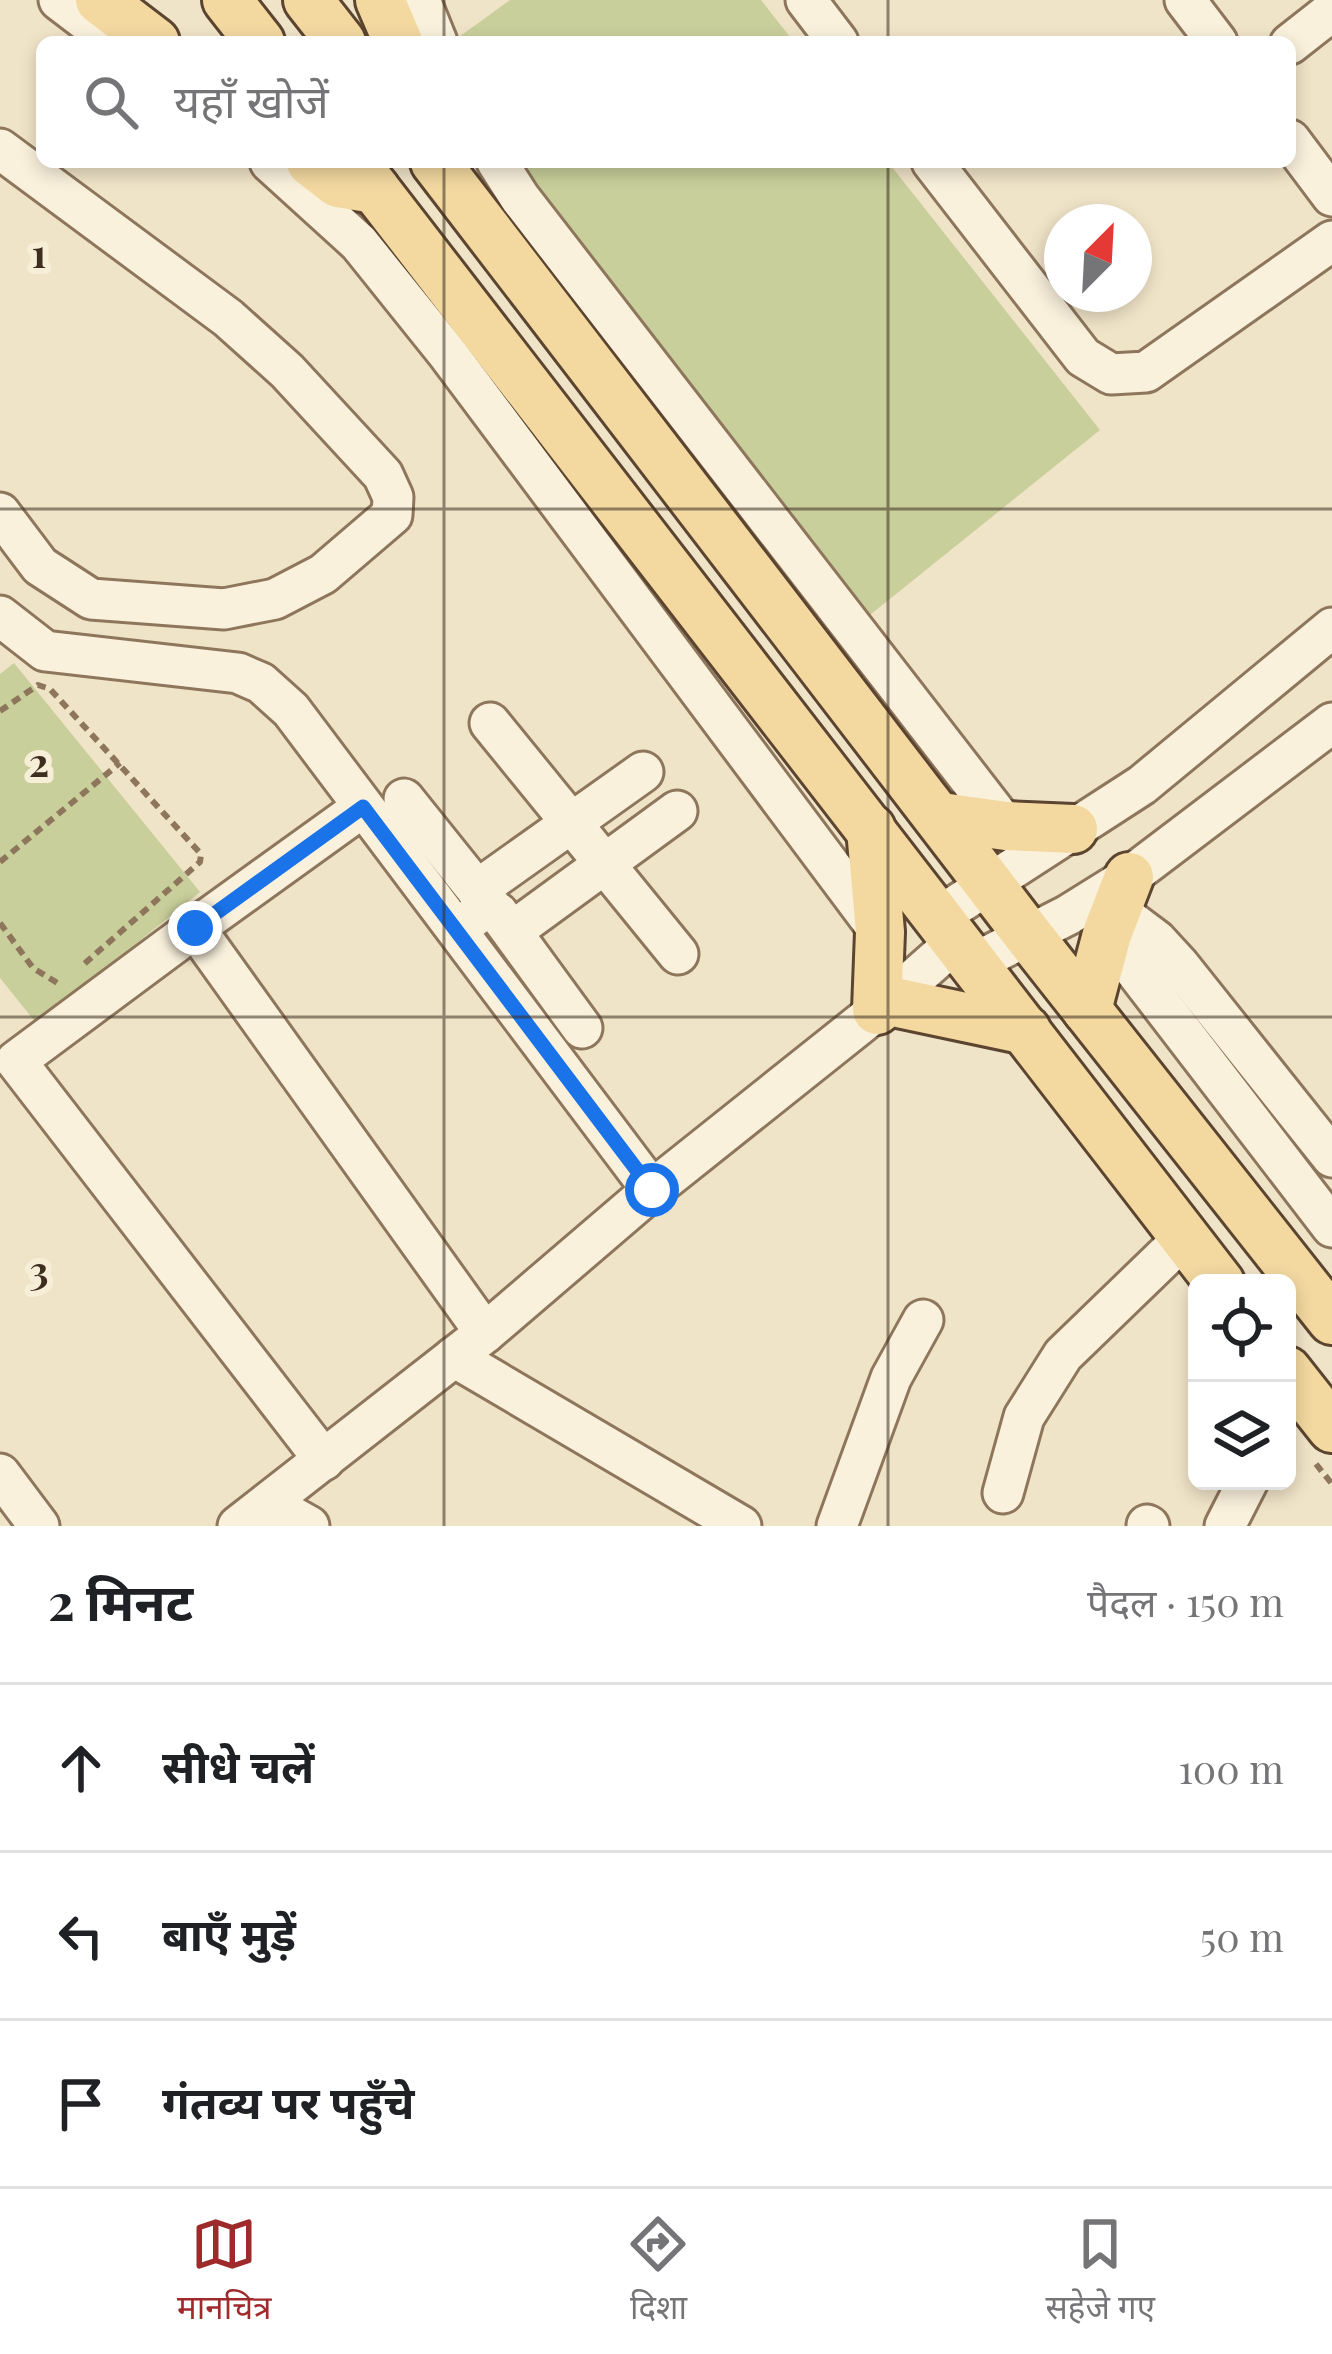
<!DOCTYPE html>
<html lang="hi">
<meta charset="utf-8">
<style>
:root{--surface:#fff;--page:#f2f2f2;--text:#202124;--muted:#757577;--line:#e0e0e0;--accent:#9e2a2b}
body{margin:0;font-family:"Playfair Display","Noto Sans Devanagari",serif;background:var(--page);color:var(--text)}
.controls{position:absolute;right:36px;bottom:36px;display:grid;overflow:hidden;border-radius:18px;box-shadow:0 6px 18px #0003}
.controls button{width:108px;height:108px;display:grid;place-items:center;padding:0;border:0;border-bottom:3px solid var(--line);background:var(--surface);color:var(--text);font:60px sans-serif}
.compass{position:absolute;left:1044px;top:204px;width:108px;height:108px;border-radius:50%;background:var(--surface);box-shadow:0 6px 18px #0003;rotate:24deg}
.stop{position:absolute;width:36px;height:36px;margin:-27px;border:9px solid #1a73e8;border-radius:50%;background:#fff}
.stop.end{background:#1a73e8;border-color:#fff;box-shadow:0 3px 12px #0008}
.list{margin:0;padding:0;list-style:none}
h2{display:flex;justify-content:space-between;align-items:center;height:156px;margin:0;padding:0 48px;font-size:51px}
h2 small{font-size:39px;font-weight:400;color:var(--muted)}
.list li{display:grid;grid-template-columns:78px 1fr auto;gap:36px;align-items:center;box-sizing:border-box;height:168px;padding:0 48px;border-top:3px solid var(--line)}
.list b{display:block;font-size:45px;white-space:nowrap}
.list em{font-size:39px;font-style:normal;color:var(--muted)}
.icon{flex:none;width:66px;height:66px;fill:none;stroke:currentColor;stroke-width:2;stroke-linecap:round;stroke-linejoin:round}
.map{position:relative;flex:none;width:1332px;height:1526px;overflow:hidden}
.search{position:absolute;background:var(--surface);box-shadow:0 6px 18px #0003;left:36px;right:36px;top:36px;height:132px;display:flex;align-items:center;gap:30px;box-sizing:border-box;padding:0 42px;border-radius:18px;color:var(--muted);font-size:45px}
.sheet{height:660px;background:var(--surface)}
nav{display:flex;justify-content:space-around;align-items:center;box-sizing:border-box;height:168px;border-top:3px solid var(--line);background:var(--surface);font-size:33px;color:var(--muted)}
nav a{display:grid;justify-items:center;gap:6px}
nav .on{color:var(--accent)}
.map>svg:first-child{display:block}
.green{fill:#c9cf9b}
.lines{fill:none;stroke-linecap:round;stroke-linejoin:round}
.minor-casing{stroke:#8d765c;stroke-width:45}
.major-casing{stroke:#5b4430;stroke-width:54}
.path{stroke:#8d765c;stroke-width:6;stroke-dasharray:9 6;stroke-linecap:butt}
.minor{stroke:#faf1dc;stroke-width:39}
.major{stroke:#f3d9a0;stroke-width:48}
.route{stroke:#1a73e8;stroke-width:15}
.grid{fill:none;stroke:#3d2e20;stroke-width:3;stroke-opacity:0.55}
.grid-label{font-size:39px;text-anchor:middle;font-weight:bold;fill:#3d2e20;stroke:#f7eed8;stroke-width:12;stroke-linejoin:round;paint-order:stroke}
</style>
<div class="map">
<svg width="1332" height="1526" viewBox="0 0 1332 1526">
<rect width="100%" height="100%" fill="#f0e4c8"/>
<g class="green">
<polygon points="510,0 761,0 794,42 452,42"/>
<polygon points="505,162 888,162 1100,430 865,619"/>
<polygon points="14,663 200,892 37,1024 0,978 0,674"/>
</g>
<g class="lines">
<g class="minor-casing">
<g id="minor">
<polyline points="59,0 114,42"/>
<polyline points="420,0 437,42"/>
<polyline points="806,0 838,42"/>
<polyline points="1185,0 1217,42"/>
<polyline points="1290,44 1332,11"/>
<polyline points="1290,140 1332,196"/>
<polyline points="0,149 228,318 287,371 383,475 393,497 392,515 323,574 275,599 224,609 91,599 40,566 0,513"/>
<polyline points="270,162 359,243 448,354 880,932"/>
<polyline points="497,162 520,198 1006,826"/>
<polyline points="932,162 1083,357 1111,374 1146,372 1332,241"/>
<polyline points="0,616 45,651 238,673 261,683 291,710 652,1190"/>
<polyline points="490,723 678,954"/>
<polyline points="404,799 477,890"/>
<polyline points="1116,910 1156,940 1179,965 1332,1157"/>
<polyline points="498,913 582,1028"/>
<polyline points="938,917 1142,785 1332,628"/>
<polyline points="195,928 363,807"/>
<polyline points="457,929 490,905 477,890 643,772"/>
<polyline points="514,930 677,811"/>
<polyline points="1107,934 1332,1227"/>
<polyline points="974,963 1068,915 1129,877 1332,723"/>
<polyline points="454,1357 741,1526"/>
<polyline points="324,1460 16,1061 195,928 485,1333"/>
<polyline points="0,1474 39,1526"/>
<polyline points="1003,1493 1024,1417 1063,1355 1185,1237"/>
<polyline points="268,1503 309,1526"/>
<polyline points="1147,1525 1149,1526"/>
<polyline points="238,1526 485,1333 652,1190 889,1001 957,941"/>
<polyline points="837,1526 891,1378 923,1320"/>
<polyline points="1225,1526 1248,1481"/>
</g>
</g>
<g class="major-casing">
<g id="major">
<polyline points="100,0 155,42"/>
<polyline points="227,0 260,42"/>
<polyline points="308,0 341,42"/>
<polyline points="380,0 398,42"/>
<polyline points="311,162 338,183 375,189"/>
<polyline points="354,162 1220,1283"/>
<polyline points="435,162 1028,935 1332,1320"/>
<polyline points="941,817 1006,826 1073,829"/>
<polyline points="871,829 880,932 877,1010"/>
<polyline points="889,1001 1026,1030"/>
<polyline points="1087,1010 1107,934 1129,877"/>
<polyline points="1287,1371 1332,1428"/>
</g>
</g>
<g class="path">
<polyline points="0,711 38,685 50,689 201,854 200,862 83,965"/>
<polyline points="0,862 120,763"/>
<polyline points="0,923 33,968 59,984"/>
<polyline points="1316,1464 1332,1484"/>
</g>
<use href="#minor" class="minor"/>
<use href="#major" class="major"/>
</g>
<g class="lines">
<polyline class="route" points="195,928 363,807 652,1190"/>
</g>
<path class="grid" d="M444,0V42M888,0V42M444,162V1526M888,162V1526M0,509H1332M0,1017H1332"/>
<g class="grid-label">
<text x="39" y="268">1</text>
<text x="39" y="777">2</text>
<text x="39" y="1285">3</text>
</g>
</svg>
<div class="controls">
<button><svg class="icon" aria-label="locate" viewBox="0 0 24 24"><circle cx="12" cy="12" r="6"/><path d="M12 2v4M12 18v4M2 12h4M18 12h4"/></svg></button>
<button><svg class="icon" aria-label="layers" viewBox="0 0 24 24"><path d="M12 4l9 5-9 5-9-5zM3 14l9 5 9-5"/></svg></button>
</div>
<svg class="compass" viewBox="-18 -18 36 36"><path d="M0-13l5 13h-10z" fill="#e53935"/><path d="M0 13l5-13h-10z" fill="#757577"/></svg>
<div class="stop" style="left:652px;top:1190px"></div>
<div class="stop end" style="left:195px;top:928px"></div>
<div class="search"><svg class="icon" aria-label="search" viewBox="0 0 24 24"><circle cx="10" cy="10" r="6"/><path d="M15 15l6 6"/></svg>यहाँ खोजें</div>
</div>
<section class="sheet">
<h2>2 मिनट<small>पैदल · 150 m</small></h2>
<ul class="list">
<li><svg class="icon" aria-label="ahead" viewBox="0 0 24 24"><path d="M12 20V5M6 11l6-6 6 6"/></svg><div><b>सीधे चलें</b></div><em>100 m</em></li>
<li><svg class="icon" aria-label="left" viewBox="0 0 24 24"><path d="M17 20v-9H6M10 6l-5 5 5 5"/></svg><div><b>बाएँ मुड़ें</b></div><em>50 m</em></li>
<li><svg class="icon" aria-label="arrive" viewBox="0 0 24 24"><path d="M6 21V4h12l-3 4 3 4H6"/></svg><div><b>गंतव्य पर पहुँचे</b></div></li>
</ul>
</section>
<nav>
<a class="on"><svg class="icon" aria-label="map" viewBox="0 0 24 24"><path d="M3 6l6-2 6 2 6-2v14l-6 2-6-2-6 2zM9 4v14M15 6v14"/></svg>मानचित्र</a>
<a><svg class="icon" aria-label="directions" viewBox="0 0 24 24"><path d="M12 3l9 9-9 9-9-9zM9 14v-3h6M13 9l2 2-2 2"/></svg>दिशा</a>
<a><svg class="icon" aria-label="saved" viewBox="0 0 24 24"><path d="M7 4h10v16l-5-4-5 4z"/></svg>सहेजे गए</a>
</nav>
